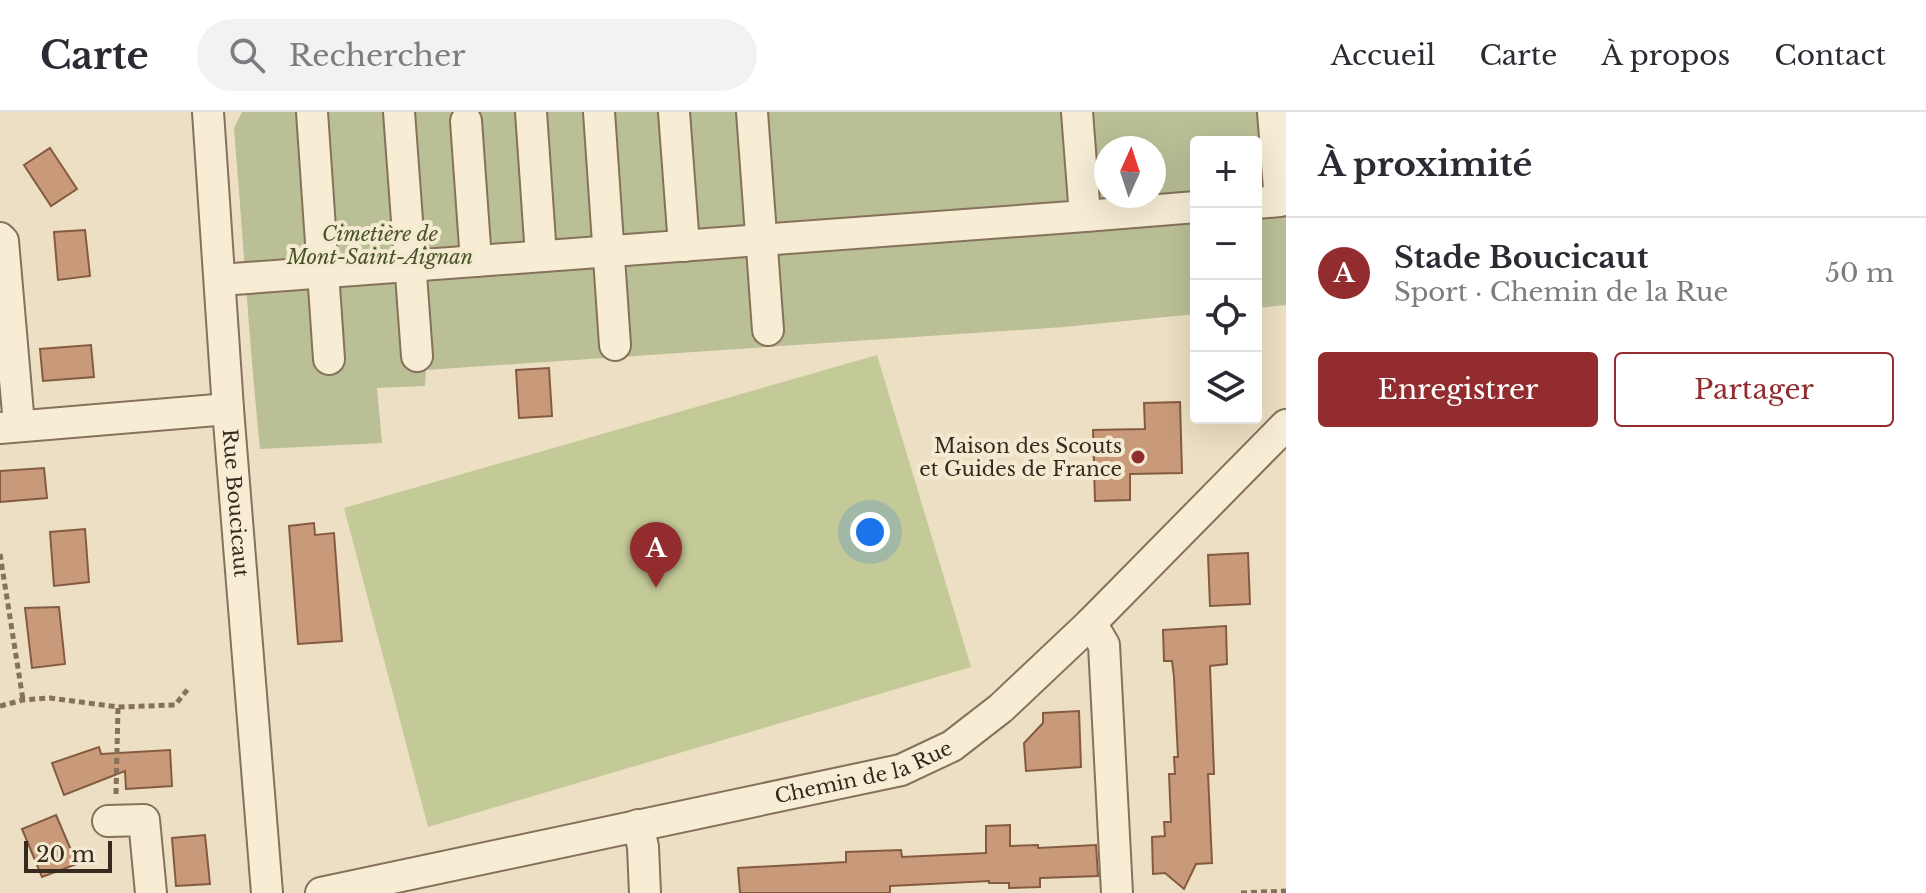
<!DOCTYPE html>
<html lang="fr">
<meta charset="utf-8">
<style>
:root{--surface:#fff;--page:#f2f2f3;--text:#2b2b33;--muted:#7c7c81;--line:#e1e1e2;--accent:#932c2e}
body{margin:0;font-family:"Libre Baskerville",serif;background:var(--page);color:var(--text)}
.controls{position:absolute;right:24px;top:24px;display:grid;overflow:hidden;border-radius:8px;box-shadow:0 8px 32px #0002}
.controls button{width:72px;height:72px;display:grid;place-items:center;padding:0;border:0;border-bottom:2px solid var(--line);background:var(--surface);color:var(--text);font:40px sans-serif}
.compass{position:absolute;left:1094px;top:24px;width:72px;height:72px;border-radius:50%;background:var(--surface);box-shadow:0 8px 32px #0002;rotate:3deg}
.scale{position:absolute;left:24px;bottom:20px;width:88px;box-sizing:border-box;padding-left:8px;border:4px solid #36291e;border-top:0;font-size:22px;line-height:28px;white-space:nowrap;color:#36291e;-webkit-text-stroke:6px #f4ead2;paint-order:stroke}
.you{position:absolute;left:870px;top:420px;width:28px;height:28px;margin:-20px;border:6px solid #fff;border-radius:50%;background:#1a73e8;box-shadow:0 0 0 12px #1a73e833}
.badge{display:grid;place-items:center;width:52px;height:52px;border-radius:50%;background:var(--accent);color:#fff;font-size:26px;font-weight:700}
.pin{position:absolute;translate:-50% -66px;filter:drop-shadow(0 2px 4px #0008)}
.pin::after{content:'';position:absolute;top:42px;width:28px;height:24px;background:inherit;clip-path:polygon(0 0,100% 0,50% 100%)}
.list{margin:0;padding:0;list-style:none}
h2{display:flex;justify-content:space-between;align-items:center;height:104px;margin:0;padding:0 32px;font-size:34px}
h2 small{font-size:26px;font-weight:400;color:var(--muted)}
.list li{display:grid;grid-template-columns:52px 1fr auto;gap:24px;align-items:center;box-sizing:border-box;height:112px;padding:0 32px;border-top:2px solid var(--line)}
.list b{display:block;font-size:30px;white-space:nowrap}
.list p{margin:0;font-size:26px;white-space:nowrap;color:var(--muted)}
.list em{font-size:26px;font-style:normal;color:var(--muted)}
.actions{display:flex;gap:16px;padding:24px 32px}
.actions a{flex:1;padding:18px 0;border:2px solid var(--accent);border-radius:8px;text-align:center;font-size:28px;color:var(--accent)}
.actions .main{background:var(--accent);color:#fff}
.icon{flex:none;width:44px;height:44px;fill:none;stroke:currentColor;stroke-width:2;stroke-linecap:round;stroke-linejoin:round}
.map{position:relative;flex:none;width:1286px;height:781px;overflow:hidden}
header{display:flex;align-items:center;gap:48px;box-sizing:border-box;height:112px;padding:0 40px;background:var(--surface);border-bottom:2px solid var(--line)}
header strong{font-size:38px}
nav{display:flex;gap:44px;margin-inline-start:auto;font-size:28px}
.search{width:560px;height:72px;background:var(--page);display:flex;align-items:center;gap:20px;box-sizing:border-box;padding:0 28px;border-radius:44px;color:var(--muted);font-size:30px}
main{display:flex}
aside{flex:1;background:var(--surface)}
.map>svg:first-child{display:block}
.green{fill:#c4ca97}
.cemetery{fill:#babf96;fill-rule:evenodd}
.building{fill:#c99a7a;stroke:#845b41;stroke-width:2}
.lines{fill:none;stroke-linecap:round;stroke-linejoin:round}
.minor-casing{stroke:#86715a;stroke-width:34}
.path{stroke:#86715a;stroke-width:5;stroke-dasharray:6 4;stroke-linecap:butt}
.minor{stroke:#f7edd5;stroke-width:30}
.poi-dot{fill:#932c2e;stroke:#f4ead2;stroke-width:3}
.labels{text-anchor:middle;dominant-baseline:central;stroke-width:8;stroke-linejoin:round;paint-order:stroke}
.park-label{font-size:20px;font-style:italic;fill:#475225;stroke:#f4ead2}
.poi-label{font-size:20px;fill:#36291e;stroke:#f4ead2;text-anchor:end}
.street-label{font-size:20px;fill:#36291e;stroke:#f4ead2}
</style>
<header>
<strong>Carte</strong>
<div class="search"><svg class="icon" aria-label="search" viewBox="0 0 24 24"><circle cx="10" cy="10" r="6"/><path d="M15 15l6 6"/></svg>Rechercher</div>
<nav><a>Accueil</a><a>Carte</a><a>À propos</a><a>Contact</a></nav>
</header>
<main>
<div class="map">
<svg width="1286" height="781" viewBox="0 0 1286 781">
<rect width="100%" height="100%" fill="#ecdfc3"/>
<polygon class="green" points="877,243 971,555 428,715 344,396"/>
<path class="cemetery" d="M242,0H1286V193L1256,196V30H1196V202L1064,215L426,258L425,274L377,276L382,331L260,337C249,230 243,123 234,16ZM1106,36H1154V84H1106Z"/>
<g class="building">
<polygon points="50,36 77,77 51,94 24,53"/>
<polygon points="85,118 90,164 58,168 54,120"/>
<polygon points="91,233 94,265 43,269 40,237"/>
<polygon points="549,256 552,304 519,306 516,258"/>
<polygon points="1180,290 1182,361 1130,362 1130,388 1095,389 1093,318 1145,317 1144,291"/>
<polygon points="44,356 47,386 0,390 0,359"/>
<polygon points="314,411 315,423 334,421 342,529 298,532 289,414"/>
<polygon points="85,417 89,470 54,474 50,420"/>
<polygon points="1248,441 1250,492 1210,494 1208,443"/>
<polygon points="59,495 65,552 32,556 25,496"/>
<polygon points="1226,514 1227,552 1210,554 1214,662 1208,662 1212,751 1196,752 1184,777 1165,761 1153,762 1152,725 1165,724 1164,710 1171,710 1169,662 1175,662 1174,645 1178,645 1174,565 1172,549 1164,549 1163,518"/>
<polygon points="1079,599 1081,655 1026,659 1024,631 1043,611 1043,601"/>
<polygon points="99,635 101,642 170,638 172,674 126,677 125,659 64,683 52,651"/>
<polygon points="56,703 77,752 42,765 22,717"/>
<polygon points="1010,713 1010,734 1038,733 1038,736 1096,733 1098,764 1040,766 1040,775 1009,776 1009,771 989,771 989,769 890,774 890,781 740,781 738,756 846,750 846,740 901,738 902,745 986,741 986,714"/>
<polygon points="205,723 210,772 176,774 172,726"/>
</g>
<g class="lines">
<g class="minor-casing">
<g id="minor">
<path id="s1" d="M208,0L228,297L267,781"/>
<polyline points="312,0 329,247"/>
<polyline points="399,0 417,244"/>
<polyline points="531,0 541,144"/>
<polyline points="599,0 615,233"/>
<polyline points="674,0 684,134"/>
<polyline points="752,0 768,218"/>
<polyline points="466,9 476,149"/>
<polyline points="1256,91 1280,89 1273,0"/>
<polyline points="1085,104 1196,95"/>
<polyline points="0,126 3,129 19,313"/>
<polyline points="220,168 1085,104 1077,0"/>
<polyline points="0,316 228,297"/>
<polyline points="1091,511 1104,533 1117,781"/>
<polyline points="108,709 144,708 151,781"/>
<polyline points="638,713 643,735 645,781"/>
<path id="s2" d="M321,781L901,658L952,634L1001,596L1091,511L1286,313"/>
</g>
</g>
<g class="path">
<polyline points="0,442 23,588"/>
<polyline points="0,594 23,588 50,586 118,595 175,593 188,577"/>
<polyline points="116,682 118,595"/>
<polyline points="1241,781 1286,779"/>
</g>
<use href="#minor" class="minor"/>
</g>
<circle class="poi-dot" cx="1138" cy="345" r="8"/>
<g class="labels">
<g class="park-label">
<text x="380" y="122">Cimetière de<tspan x="380" dy="23">Mont-Saint-Aignan</tspan></text>
</g>
<g class="poi-label">
<text x="1122" y="334">Maison des Scouts<tspan x="1122" dy="23">et Guides de France</tspan></text>
</g>
<g class="street-label">
<text stroke="none"><textPath href="#s1" startOffset="392">Rue Boucicaut</textPath></text>
<text stroke="none"><textPath href="#s2" startOffset="556">Chemin de la Rue</textPath></text>
</g>
</g>
</svg>
<div class="controls">
<button>+</button>
<button>−</button>
<button><svg class="icon" aria-label="locate" viewBox="0 0 24 24"><circle cx="12" cy="12" r="6"/><path d="M12 2v4M12 18v4M2 12h4M18 12h4"/></svg></button>
<button><svg class="icon" aria-label="layers" viewBox="0 0 24 24"><path d="M12 4l9 5-9 5-9-5zM3 14l9 5 9-5"/></svg></button>
</div>
<svg class="compass" viewBox="-18 -18 36 36"><path d="M0-13l5 13h-10z" fill="#e53935"/><path d="M0 13l5-13h-10z" fill="#7c7c81"/></svg>
<div class="scale">20 m</div>
<div class="you"></div>
<div class="pin badge" style="left:656px;top:476px">A</div>
</div>
<aside>
<h2>À proximité<small></small></h2>
<ul class="list">
<li><span class="badge">A</span><div><b>Stade Boucicaut</b><p>Sport · Chemin de la Rue</p></div><em>50 m</em></li>
</ul>
<div class="actions"><a class="main">Enregistrer</a><a>Partager</a></div>
</aside>
</main>
